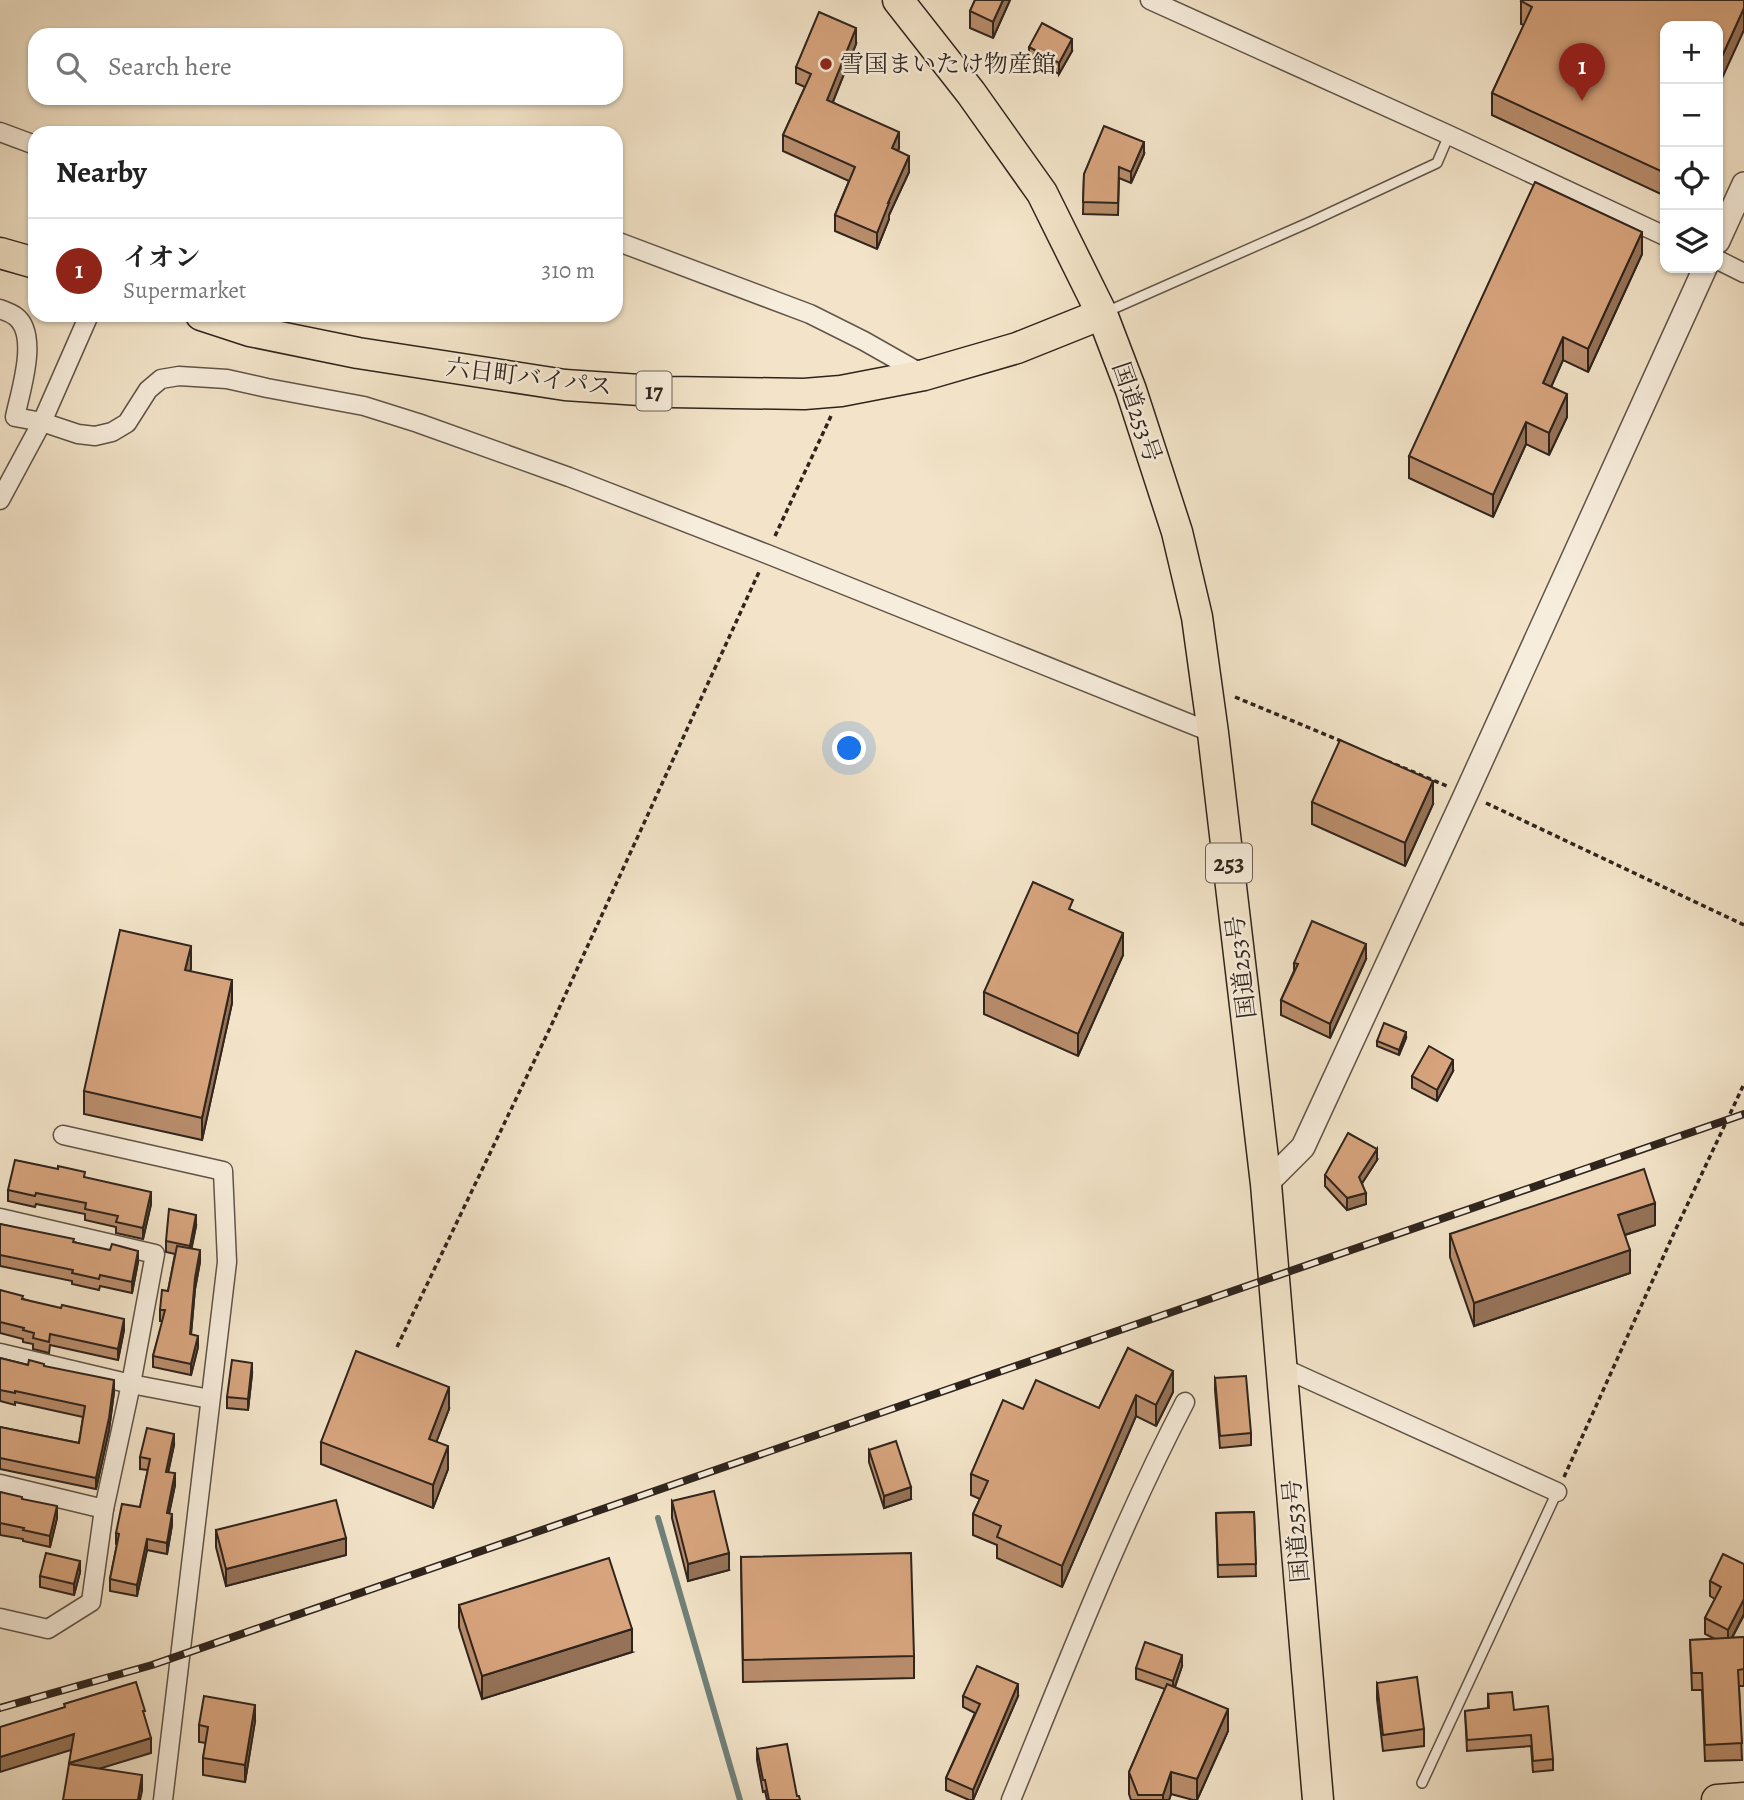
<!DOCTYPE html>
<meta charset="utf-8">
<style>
:root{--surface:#fff;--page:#f6f6f6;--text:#222;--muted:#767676;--line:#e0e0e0;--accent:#8f2418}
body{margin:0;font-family:Alegreya,"Noto Serif JP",serif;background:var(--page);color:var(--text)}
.controls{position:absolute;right:21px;top:21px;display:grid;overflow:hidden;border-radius:14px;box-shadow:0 2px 5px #0004}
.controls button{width:63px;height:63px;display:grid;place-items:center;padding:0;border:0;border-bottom:2px solid var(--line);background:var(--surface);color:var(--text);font:35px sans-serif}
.you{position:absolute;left:850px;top:749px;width:24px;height:24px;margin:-18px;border:5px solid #fff;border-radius:50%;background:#1a73e8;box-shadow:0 0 0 10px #1a73e833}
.badge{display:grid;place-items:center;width:46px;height:46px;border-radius:50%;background:var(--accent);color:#fff;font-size:23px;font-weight:700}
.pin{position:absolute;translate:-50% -58px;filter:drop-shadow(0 2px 4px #0008)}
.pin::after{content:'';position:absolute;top:37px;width:24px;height:21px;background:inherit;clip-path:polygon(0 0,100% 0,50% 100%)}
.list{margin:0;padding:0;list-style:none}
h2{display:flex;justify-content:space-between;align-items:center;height:91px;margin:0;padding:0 28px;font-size:30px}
h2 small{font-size:23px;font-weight:400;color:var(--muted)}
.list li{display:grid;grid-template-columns:46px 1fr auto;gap:21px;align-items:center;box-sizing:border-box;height:105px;padding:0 28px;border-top:2px solid var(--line)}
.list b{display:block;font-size:26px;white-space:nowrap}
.list p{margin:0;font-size:23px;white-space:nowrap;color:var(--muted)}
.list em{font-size:23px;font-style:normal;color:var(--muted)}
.icon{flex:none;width:38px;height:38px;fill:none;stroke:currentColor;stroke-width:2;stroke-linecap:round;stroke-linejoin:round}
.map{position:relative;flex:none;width:1744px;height:1800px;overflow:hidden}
.search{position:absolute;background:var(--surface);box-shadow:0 2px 5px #0004;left:28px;top:28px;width:595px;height:77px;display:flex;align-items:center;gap:18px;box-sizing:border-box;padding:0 24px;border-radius:21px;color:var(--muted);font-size:26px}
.panel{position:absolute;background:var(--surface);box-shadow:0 2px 5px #0004;left:28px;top:126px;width:595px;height:196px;border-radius:21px}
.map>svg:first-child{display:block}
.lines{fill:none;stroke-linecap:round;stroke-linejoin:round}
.stream{stroke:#708079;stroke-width:6}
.service-casing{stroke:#605448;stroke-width:12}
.minor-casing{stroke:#605448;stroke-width:21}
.tertiary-casing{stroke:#605448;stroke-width:26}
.trunk-casing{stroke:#2f241d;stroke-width:33}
.path{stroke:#2f241d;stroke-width:3.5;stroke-dasharray:5 3.5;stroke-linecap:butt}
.service{stroke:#f7eddc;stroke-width:9}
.minor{stroke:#f7eddc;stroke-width:18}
.tertiary{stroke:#f7eddc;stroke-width:23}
.trunk{stroke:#f3e4c9;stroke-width:30}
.rail-casing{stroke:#2f241d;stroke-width:8}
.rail{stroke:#f7eddc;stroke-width:5;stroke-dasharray:16;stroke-linecap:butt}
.wall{fill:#b98d6c;stroke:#2f241d;stroke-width:2}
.shaded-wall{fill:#967358;stroke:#2f241d;stroke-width:2}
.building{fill:#d7a47d;stroke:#2f241d;stroke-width:2}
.poi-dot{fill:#8f2418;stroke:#f7eddc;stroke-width:2.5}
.labels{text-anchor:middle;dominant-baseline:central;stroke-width:5;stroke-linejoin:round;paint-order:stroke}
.shield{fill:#f7eddc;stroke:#6b6056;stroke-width:2}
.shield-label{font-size:23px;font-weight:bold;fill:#2f241d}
.poi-label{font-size:24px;fill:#2f241d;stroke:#f7eddc;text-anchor:start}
.street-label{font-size:24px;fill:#2f241d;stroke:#f7eddc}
</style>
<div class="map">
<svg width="1744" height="1800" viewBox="0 0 1744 1800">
<rect width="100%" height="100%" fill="#f3e4c9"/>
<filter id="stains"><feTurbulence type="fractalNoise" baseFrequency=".00286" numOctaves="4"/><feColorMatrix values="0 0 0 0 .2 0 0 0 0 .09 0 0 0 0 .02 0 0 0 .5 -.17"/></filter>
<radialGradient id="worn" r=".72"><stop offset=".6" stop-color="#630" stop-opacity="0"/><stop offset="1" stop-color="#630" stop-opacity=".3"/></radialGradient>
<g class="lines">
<polyline class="stream" points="658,1518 740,1800"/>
<g class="service-casing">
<g id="service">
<polyline points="1106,312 1310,222 1437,163 1449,135"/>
<polyline points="1422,1783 1557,1492"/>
</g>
</g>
<g class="minor-casing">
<g id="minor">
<polyline points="1150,0 1449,135 1665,236"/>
<polyline points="0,132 35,145"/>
<polyline points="616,241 810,314 864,341 924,375"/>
<polyline points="1718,260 1744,273"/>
<path d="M0,309C5,311 11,313 15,316C40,334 20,392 15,417L42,422L78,434L95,436L112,432L127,423L148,390L161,379L179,376L227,379L267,388L364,406L418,423L569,477L767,554L1213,733"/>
<polyline points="0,500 42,422 89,315"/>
<polyline points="63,1135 223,1171 227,1262 163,1800"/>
<polyline points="0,1218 155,1254 131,1384 104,1509 0,1484"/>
<polyline points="0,1353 131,1384 210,1399"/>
<polyline points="1281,1367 1557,1492"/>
<polyline points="0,1618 48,1629 91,1602 104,1509"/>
<path d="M1011,1800C1066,1666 1118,1531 1185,1402"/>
</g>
</g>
<g class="tertiary-casing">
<g id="tertiary">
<polyline points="1718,241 1744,184"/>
<polyline points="1266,1184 1303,1147 1466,794 1705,268"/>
</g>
</g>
<g class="trunk-casing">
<g id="trunk">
<polyline points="898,0 971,93 1042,193 1102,314 1131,390 1177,532 1197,617 1213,733 1266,1184 1318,1800"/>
<polyline points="0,253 35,263"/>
<polyline points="201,315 250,331 358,353 565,385 670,392 804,394 841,391 924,375 1017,348 1102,314"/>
<polyline points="1717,1800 1744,1798"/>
</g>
</g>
<g class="path">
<polyline points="775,536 831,416"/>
<polyline points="1235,697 1341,741"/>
<polyline points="1387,761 1447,786"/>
<polyline points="1486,803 1744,925"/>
<polyline points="397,1347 551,1026 759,572"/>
<polyline points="1564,1477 1674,1233 1744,1084"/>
</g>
<use href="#service" class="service"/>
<use href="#minor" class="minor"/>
<use href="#tertiary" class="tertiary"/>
<use href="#trunk" class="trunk"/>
<g class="rail-casing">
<polyline id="rail" points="0,1708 152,1665 1744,1114"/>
</g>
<use href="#rail" class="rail"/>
</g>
<g class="wall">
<polygon points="975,0 1010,0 993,38 970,28 970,11"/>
<polygon points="1521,1 1665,26 1665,196 1492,115 1492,93 1524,25 1521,24"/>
<polygon points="856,44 833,102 899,148 898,151 909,172 889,215 889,219 877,249 835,231 835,215 849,181 783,151 783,135 805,87 796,83 796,67"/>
<polygon points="1029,47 1072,51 1059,74 1029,58"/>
<polygon points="1144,154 1131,183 1119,178 1118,215 1083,214 1084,174"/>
<polygon points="1642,254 1588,372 1563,360 1551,387 1567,417 1549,455 1526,444 1493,517 1409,478 1409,456"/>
<polygon points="1312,802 1433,804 1405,866 1312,824"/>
<polygon points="1073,911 1123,955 1078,1056 984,1014 984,992"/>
<polygon points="1366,959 1330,1038 1281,1015 1281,1000 1294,971 1294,963"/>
<polygon points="191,968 190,971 232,1003 202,1140 84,1114 84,1091"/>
<polygon points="1406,1038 1399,1055 1377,1046 1377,1041"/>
<polygon points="1453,1071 1437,1101 1412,1088 1412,1076"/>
<polygon points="1377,1160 1362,1183 1366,1204 1347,1210 1325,1186 1325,1175"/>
<polygon points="85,1178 151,1204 143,1239 116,1233 116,1227 85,1220 85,1214 36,1204 35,1207 8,1201 8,1190"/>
<polygon points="0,1224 74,1242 138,1262 132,1293 100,1286 99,1290 72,1284 72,1281 0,1266"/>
<polygon points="1655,1225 1625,1235 1630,1273 1474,1326 1450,1257 1450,1234"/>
<polygon points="196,1226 191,1249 200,1262 195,1289 191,1334 198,1347 191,1375 153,1367 153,1356 163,1321 160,1321 160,1310 168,1291 175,1254 166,1252 166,1241"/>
<polygon points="0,1290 23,1299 124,1330 118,1360 50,1345 49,1353 33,1349 33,1344 23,1342 23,1339 0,1333"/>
<polygon points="1128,1348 1173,1392 1156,1426 1136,1416 1062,1587 997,1558 997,1545 973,1535 973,1514 980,1499 971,1495 971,1474 1099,1408"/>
<polygon points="0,1358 28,1365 44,1366 114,1392 109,1430 96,1489 0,1469 0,1427 79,1443 83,1417 15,1402 15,1405 0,1401"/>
<polygon points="252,1374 248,1410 227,1408 227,1397"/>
<polygon points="1215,1378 1251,1433 1251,1445 1220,1448 1215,1390"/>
<polygon points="449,1409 436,1442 448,1469 433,1508 321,1464 321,1442"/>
<polygon points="174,1445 168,1472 175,1485 169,1513 172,1525 167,1554 147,1550 137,1596 110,1591 110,1579 117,1545 116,1544 116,1533 140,1507 148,1470 140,1469 140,1457"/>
<polygon points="869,1450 911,1499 884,1508 869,1462"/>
<polygon points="0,1492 22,1499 57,1518 50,1547 23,1541 23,1539 0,1535"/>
<polygon points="672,1501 729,1570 688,1581 672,1518"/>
<polygon points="1254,1512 1256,1576 1218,1577 1216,1513"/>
<polygon points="216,1530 346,1555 226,1586 216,1547"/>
<polygon points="741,1557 914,1656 914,1678 743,1682"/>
<polygon points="1744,1564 1744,1615 1732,1638 1744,1637 1744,1686 1739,1686 1742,1760 1705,1761 1702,1690 1692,1690 1690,1640 1715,1639 1705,1634 1705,1618 1715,1599 1710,1596 1710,1581"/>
<polygon points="80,1572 74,1595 40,1587 40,1576"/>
<polygon points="459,1605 632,1652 482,1699 459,1627"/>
<polygon points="1182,1666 1175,1687 1228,1731 1197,1800 1193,1800 1171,1794 1169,1800 1131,1800 1129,1794 1129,1772 1165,1689 1136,1679 1136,1668"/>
<polygon points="1377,1683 1424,1729 1424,1746 1383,1751 1377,1699"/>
<polygon points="1488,1694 1514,1710 1553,1759 1553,1770 1533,1772 1531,1746 1467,1751 1465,1711 1488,1709"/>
<polygon points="963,1696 1018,1696 973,1800 969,1800 946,1790 946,1778 975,1713 963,1707"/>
<polygon points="255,1721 245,1782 203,1775 203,1758 206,1743 199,1742 199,1725"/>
<polygon points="757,1749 800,1800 767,1800 765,1791 763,1792 757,1760"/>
</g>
<g class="shaded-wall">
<polygon points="1003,0 1010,0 993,38 993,22"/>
<polygon points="1744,8 1744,30 1718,87 1718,65"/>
<polygon points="856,28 856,44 827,116 827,100"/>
<polygon points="1072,39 1072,51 1059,74 1059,63"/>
<polygon points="899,132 899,148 892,164 892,148"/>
<polygon points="1144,142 1144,154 1131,183 1131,172"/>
<polygon points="909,156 909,172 889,215 889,219 877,249 877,233 888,203"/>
<polygon points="1642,232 1642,254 1588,372 1588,349"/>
<polygon points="1563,337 1563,360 1543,405 1543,383"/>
<polygon points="1567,394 1567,417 1549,455 1549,433"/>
<polygon points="1526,422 1526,444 1493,517 1493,495"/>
<polygon points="1433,781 1433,804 1405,866 1405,843"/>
<polygon points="1123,933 1123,955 1078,1056 1078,1034"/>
<polygon points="1366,944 1366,959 1330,1038 1330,1024"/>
<polygon points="191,946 191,968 185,992 185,970"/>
<polygon points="232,980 232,1003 202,1140 202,1118"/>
<polygon points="1406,1032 1406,1038 1399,1055 1399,1050"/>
<polygon points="1453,1060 1453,1071 1437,1101 1437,1090"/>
<polygon points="1377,1149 1377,1160 1359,1188 1359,1177"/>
<polygon points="151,1192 151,1204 143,1239 143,1228"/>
<polygon points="1366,1193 1366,1204 1347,1210 1347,1198"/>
<polygon points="1655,1203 1655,1225 1618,1237 1618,1215"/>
<polygon points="196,1215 196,1226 190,1257 190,1246"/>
<polygon points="200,1250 200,1262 195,1289 190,1345 195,1278"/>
<polygon points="1630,1250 1630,1273 1474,1326 1474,1303"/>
<polygon points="138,1251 138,1262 132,1293 132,1282"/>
<polygon points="124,1319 124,1330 118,1360 118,1349"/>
<polygon points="198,1336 198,1347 191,1375 191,1364"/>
<polygon points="252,1363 252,1374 248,1410 248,1399"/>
<polygon points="1173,1371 1173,1392 1156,1426 1156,1405"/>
<polygon points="114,1380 114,1392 109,1430 96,1489 96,1478"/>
<polygon points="449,1387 449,1409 429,1461 429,1439"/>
<polygon points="1136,1395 1136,1416 1062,1587 1062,1566"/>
<polygon points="174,1434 174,1445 166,1483 166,1472"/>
<polygon points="448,1446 448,1469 433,1508 433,1485"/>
<polygon points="175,1473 175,1485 167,1524 167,1513"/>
<polygon points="911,1487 911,1499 884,1508 884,1496"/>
<polygon points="57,1506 57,1518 50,1547 50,1536"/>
<polygon points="172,1514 172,1525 167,1554 167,1543"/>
<polygon points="346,1538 346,1555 226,1586 226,1569"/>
<polygon points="147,1539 147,1550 137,1596 137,1585"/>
<polygon points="729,1553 729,1570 688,1581 688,1564"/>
<polygon points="80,1561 80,1572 74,1595 74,1584"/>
<polygon points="1744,1599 1744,1614 1728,1645 1728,1630"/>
<polygon points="632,1629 632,1652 482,1699 482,1676"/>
<polygon points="1182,1655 1182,1666 1173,1692 1173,1681"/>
<polygon points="1018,1684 1018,1696 973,1800 973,1790"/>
<polygon points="255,1705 255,1721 245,1782 245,1765"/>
<polygon points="1228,1709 1228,1731 1197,1800 1197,1779"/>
<polygon points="74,1734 74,1749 0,1772 0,1757"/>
<polygon points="151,1738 151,1753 69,1778 69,1763"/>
<polygon points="1171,1772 1171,1794 1169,1800 1163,1800 1163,1795"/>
<polygon points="142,1775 142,1791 140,1800 138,1800"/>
</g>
<g class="building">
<polygon points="975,0 1003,0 993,22 970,11"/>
<polygon points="1522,0 1744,0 1744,8 1718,65 1718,26 1665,26 1665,173 1492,93 1532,7 1521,1"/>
<polygon points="819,12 856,28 827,100 899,132 892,148 909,156 888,203 889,203 877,233 835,215 855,167 783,135 811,74 796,67"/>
<polygon points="1042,23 1072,39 1059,63 1029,47"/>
<polygon points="1104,126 1144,142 1131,172 1119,167 1118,203 1083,202 1084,174"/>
<polygon points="1535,182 1642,232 1588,349 1563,337 1543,383 1567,394 1549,433 1526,422 1493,495 1409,456"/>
<polygon points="1340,740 1433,781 1405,843 1312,802"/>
<polygon points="1033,882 1073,900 1069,909 1123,933 1078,1034 984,992"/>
<polygon points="1312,921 1366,944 1330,1024 1281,1000 1298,964 1294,963"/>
<polygon points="120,930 191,946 185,970 232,980 202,1118 84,1091"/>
<polygon points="1384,1023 1406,1032 1399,1050 1377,1041"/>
<polygon points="1429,1046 1453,1060 1437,1090 1412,1076"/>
<polygon points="1348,1133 1377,1149 1359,1177 1366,1193 1347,1198 1325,1175"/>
<polygon points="15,1160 58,1169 58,1166 85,1172 84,1177 151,1192 143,1228 116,1222 118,1216 85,1209 86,1203 36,1193 35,1196 8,1190"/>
<polygon points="1644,1169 1655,1203 1618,1215 1630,1250 1474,1303 1450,1234"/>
<polygon points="169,1209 196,1215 190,1246 166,1241"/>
<polygon points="0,1224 74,1239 73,1242 110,1250 112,1244 138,1251 132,1282 100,1275 99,1279 72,1273 73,1270 0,1255"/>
<polygon points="177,1246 200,1250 195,1278 190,1334 198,1336 191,1364 153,1356 165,1310 160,1310 162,1290 168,1291"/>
<polygon points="0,1290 23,1296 22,1299 61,1308 62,1305 124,1319 118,1349 50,1334 49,1342 33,1338 34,1333 23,1330 24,1328 0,1322"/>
<polygon points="1128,1348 1173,1371 1156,1405 1136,1395 1062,1566 997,1537 1001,1526 973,1514 988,1481 971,1474 1003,1400 1023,1409 1036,1380 1099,1408"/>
<polygon points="356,1351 449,1387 429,1439 448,1446 433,1485 321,1442"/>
<polygon points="0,1358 28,1365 29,1360 44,1364 44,1366 114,1380 109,1418 96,1478 0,1458 0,1427 79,1443 85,1406 15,1391 15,1393 0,1390"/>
<polygon points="232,1360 252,1363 248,1399 227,1397"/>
<polygon points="1246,1376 1251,1433 1220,1436 1215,1378"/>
<polygon points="147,1428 174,1434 166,1472 175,1473 167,1513 172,1514 167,1543 147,1539 137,1585 110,1579 119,1534 116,1533 122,1504 140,1507 150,1459 140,1457"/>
<polygon points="896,1441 911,1487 884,1496 869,1450"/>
<polygon points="714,1491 729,1553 688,1564 672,1501"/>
<polygon points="0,1492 22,1497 22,1499 57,1506 50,1536 23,1530 24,1528 0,1523"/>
<polygon points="336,1500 346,1538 226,1569 216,1530"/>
<polygon points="1254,1512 1256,1564 1218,1565 1216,1513"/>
<polygon points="46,1553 80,1561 74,1584 40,1576"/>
<polygon points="911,1553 914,1656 743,1660 741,1557"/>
<polygon points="1723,1554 1744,1564 1744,1599 1728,1630 1705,1618 1721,1587 1710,1581"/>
<polygon points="609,1558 632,1629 482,1676 459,1605"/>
<polygon points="1744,1637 1744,1669 1738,1670 1742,1743 1705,1745 1702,1673 1692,1673 1690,1640"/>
<polygon points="1145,1642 1182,1655 1173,1681 1136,1668"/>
<polygon points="977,1666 1018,1684 973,1790 946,1778 980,1704 963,1696"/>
<polygon points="1417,1677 1424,1729 1383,1735 1377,1683"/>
<polygon points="136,1682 145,1711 143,1711 151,1738 69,1763 74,1734 0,1757 0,1727 65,1707 64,1704"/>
<polygon points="1167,1684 1228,1709 1197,1779 1171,1772 1163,1795 1138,1795 1129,1772"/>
<polygon points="1512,1692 1514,1710 1548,1706 1553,1759 1533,1761 1531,1735 1467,1740 1465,1711 1489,1708 1488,1694"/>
<polygon points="204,1696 255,1705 245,1765 203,1758 208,1727 199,1725"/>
<polygon points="787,1744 797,1796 799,1796 800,1800 769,1800 765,1780 763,1780 757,1749"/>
<polygon points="69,1764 142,1775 138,1800 63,1800"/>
</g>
<circle class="poi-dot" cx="826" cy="64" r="7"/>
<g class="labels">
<g class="shield">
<rect x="636.5" y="371.5" width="35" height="39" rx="5"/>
<rect x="1206" y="843.5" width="46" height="39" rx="5"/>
</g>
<g class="shield-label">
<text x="654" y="391">17</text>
<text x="1229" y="863">253</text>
</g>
<g class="poi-label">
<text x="840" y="64">雪国まいたけ物産館</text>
</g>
<g class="street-label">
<text transform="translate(529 377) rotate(7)">六日町バイパス</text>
<text transform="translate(1137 412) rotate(71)">国道253号</text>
<text transform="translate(1241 967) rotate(-97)">国道253号</text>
<text transform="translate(1296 1531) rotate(-95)">国道253号</text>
</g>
</g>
<rect width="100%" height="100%" filter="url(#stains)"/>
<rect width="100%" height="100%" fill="url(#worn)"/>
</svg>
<div class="controls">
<button>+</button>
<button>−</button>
<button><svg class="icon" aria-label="locate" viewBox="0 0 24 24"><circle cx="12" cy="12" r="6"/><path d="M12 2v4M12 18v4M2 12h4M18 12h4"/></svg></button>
<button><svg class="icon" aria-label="layers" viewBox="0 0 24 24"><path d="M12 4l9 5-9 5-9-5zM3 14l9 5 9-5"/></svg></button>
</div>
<div class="you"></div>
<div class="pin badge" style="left:1582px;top:101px">1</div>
<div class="search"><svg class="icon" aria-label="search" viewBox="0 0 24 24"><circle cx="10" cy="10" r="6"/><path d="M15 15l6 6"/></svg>Search here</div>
<section class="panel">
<h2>Nearby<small></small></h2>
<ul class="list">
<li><span class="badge">1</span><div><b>イオン</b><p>Supermarket</p></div><em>310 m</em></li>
</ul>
</section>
</div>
